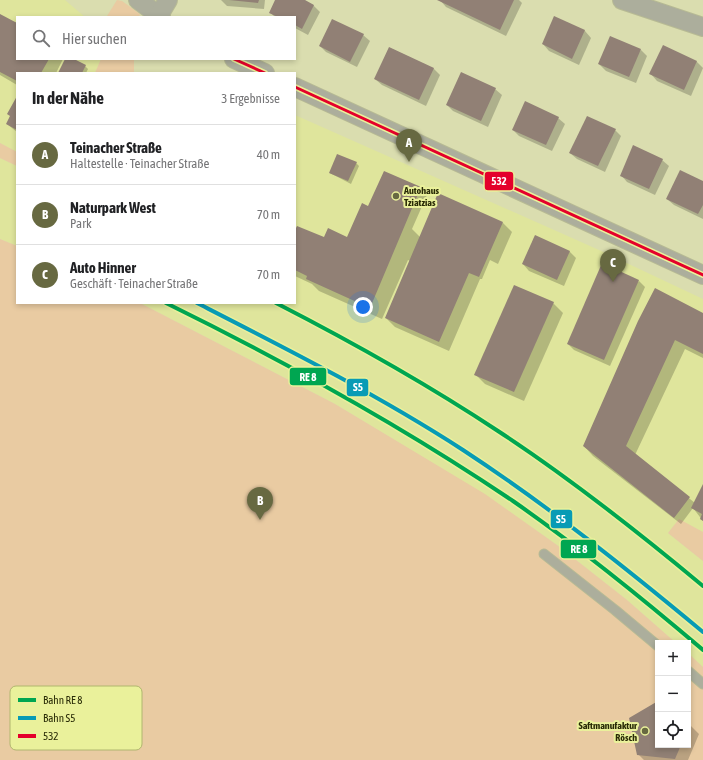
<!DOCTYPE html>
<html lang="de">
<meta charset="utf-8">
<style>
:root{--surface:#fff;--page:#f6f6f6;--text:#202124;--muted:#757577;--line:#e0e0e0;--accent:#676941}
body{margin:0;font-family:"Asap Condensed",sans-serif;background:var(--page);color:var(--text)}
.controls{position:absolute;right:12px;bottom:12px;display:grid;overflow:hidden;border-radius:0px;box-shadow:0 2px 6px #0003}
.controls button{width:36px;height:36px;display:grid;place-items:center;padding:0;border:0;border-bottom:1px solid var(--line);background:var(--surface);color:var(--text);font:20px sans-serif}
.you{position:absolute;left:363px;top:307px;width:14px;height:14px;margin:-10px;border:3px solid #fff;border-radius:50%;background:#1a73e8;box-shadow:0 0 0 6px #1a73e833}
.badge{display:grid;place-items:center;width:26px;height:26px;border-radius:50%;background:var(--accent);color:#fff;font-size:13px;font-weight:700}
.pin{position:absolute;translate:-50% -33px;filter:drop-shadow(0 1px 2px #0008)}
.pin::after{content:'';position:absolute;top:21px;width:14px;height:12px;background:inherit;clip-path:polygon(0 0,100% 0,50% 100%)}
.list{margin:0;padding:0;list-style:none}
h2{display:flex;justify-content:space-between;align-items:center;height:52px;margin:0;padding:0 16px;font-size:17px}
h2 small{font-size:13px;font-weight:400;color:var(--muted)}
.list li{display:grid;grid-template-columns:26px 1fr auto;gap:12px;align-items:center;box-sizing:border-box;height:60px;padding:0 16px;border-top:1px solid var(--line)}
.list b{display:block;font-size:15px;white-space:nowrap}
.list p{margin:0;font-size:13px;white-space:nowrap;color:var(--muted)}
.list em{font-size:13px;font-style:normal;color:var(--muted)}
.icon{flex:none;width:22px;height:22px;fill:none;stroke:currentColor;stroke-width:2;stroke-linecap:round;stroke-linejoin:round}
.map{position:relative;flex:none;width:703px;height:760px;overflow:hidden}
.search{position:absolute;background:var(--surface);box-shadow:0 2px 6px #0003;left:16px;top:16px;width:280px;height:44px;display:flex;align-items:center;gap:10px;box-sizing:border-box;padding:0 14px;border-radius:0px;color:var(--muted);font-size:15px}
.panel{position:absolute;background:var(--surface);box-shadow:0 2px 6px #0003;left:16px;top:72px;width:280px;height:232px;border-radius:0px}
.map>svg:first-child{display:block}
.built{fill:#dfe59c}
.green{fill:#e9cba2}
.shadow{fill:#0003}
.building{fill:#918075}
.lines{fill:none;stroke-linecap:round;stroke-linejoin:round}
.lane-casing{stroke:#b7ba94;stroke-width:11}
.street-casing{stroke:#b7ba94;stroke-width:20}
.lane{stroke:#acae9c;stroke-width:9}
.street{stroke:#acae9c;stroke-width:18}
.bus-1-casing{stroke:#eaf19b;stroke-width:6}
.bus-1{stroke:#e4002b;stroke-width:3}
.rail-1-casing{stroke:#eaf19b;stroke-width:7}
.rail-2-casing{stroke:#eaf19b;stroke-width:7}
.rail-1{stroke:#00a651;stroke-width:4}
.rail-2{stroke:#089bb5;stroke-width:4}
.poi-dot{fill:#676941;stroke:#eaf19b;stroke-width:1.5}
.labels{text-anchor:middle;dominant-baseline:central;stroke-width:4;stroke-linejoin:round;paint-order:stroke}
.poi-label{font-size:10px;font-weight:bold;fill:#292b06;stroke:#eaf19b;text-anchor:start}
.key{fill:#eaf19b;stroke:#b0b66e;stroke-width:1}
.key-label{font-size:11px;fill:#292b06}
.line-badge{stroke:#eaf19b;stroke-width:1.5}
.badge-label{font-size:11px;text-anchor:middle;font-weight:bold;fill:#fff}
</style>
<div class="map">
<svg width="703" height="760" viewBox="0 0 703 760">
<rect width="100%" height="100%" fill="#daddaf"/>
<g class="built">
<polygon points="0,0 65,0 85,17 17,17 17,59 101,59 95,73 17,73 17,152 0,143"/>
<polygon points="295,115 599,250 703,299 703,532 679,520 668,533 703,561 703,667 688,653 688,643 676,643 627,600 557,545 484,494 335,404 140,303 295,303"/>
<polygon points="0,158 17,166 17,246 0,239"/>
</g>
<g class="green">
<polygon points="117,0 122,1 140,14 139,17 107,16"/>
<polygon points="101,59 134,59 134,73 95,73"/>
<polygon points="0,143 17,152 17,166 0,158"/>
<polygon points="0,239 17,246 17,303 140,303 335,404 485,494 557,545 627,600 676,643 658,643 658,745 688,745 688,653 703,667 703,760 0,760"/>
<polygon points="679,519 703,532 703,561 668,533"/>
</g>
<g class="shadow">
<polygon points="221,0 265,0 264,9 227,6"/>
<polygon points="276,0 302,0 313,5 320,12 308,35 295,28 295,17 275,17 270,12"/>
<polygon points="440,0 519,0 522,3 506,36 446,7"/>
<polygon points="0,15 17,25 17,59 63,59 56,73 17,73 17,85 0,75"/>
<polygon points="555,18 585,31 591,38 579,65 549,51 543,44"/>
<polygon points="363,35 370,41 357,67 326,52 320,46"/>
<polygon points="663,47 697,62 703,68 691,96 657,81 651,74"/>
<polygon points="390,48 434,69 440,75 426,106 382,85 375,79"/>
<polygon points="641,50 647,56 636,83 606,71 599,64"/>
<polygon points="66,59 72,59 85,66 88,69 86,73 59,73"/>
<polygon points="495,89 502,95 488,127 453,111 447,105"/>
<polygon points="17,98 17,132 7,124"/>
<polygon points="558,118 565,124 552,151 519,136 513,130"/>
<polygon points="615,130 621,136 605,172 577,159 570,153"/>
<polygon points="662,160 669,166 655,195 627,182 621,175"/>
<polygon points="356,163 359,166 351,184 330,173"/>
<polygon points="384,172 421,188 427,195 412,229 420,237 503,223 512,232 498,264 490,260 482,279 480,279 449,351 395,327 386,318 410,261 408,260 382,319 319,291 312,284 295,276 295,233 324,239 348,238 373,208"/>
<polygon points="703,182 703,219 674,205 667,199"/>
<polygon points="535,236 570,252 576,258 564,286 529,271 523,264"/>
<polygon points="639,281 645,287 610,366 574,350 568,344"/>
<polygon points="553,303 563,313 524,401 485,384 476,375"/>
<polygon points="703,314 703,358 685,349 635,455 695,503 703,486 703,521 693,508 681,524 593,456 584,446 639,321"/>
<polygon points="658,702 658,745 688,745 688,723 699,734 688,760 644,760 638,754"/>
</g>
<g class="building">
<polygon points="229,0 259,0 258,3"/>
<polygon points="275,0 305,0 314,5 302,29 295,25 295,17 278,17 269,13"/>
<polygon points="437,0 514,0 500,30"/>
<polygon points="0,14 17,23 17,59 49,59 41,73 17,73 17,81 0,72"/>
<polygon points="554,16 585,30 572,59 542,44"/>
<polygon points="332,19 364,34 350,62 319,46"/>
<polygon points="610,36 641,49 629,77 598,64"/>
<polygon points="663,45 697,61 684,90 649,74"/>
<polygon points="389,47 434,68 419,100 374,79"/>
<polygon points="65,59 74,59 86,65 82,73 58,73"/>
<polygon points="461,72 496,88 481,121 446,105"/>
<polygon points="17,96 17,130 6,124 10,116 7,114"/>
<polygon points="525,101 559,117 546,145 512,130"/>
<polygon points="587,116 616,129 598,166 569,153"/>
<polygon points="633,145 663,159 649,189 620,176"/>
<polygon points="337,154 357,162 348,181 329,173"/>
<polygon points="680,170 703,181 703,205 698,214 666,199"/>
<polygon points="384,171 421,187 370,308 306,279 307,276 295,270 295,230 297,226 324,237 328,228 347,237 362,203 368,206"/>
<polygon points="438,193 503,222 479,277 469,273 439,342 385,318"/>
<polygon points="535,235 570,251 557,280 522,264"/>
<polygon points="602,263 639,280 604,360 567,344"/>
<polygon points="514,285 554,302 514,392 474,375"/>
<polygon points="655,288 703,313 703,354 675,340 626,446 690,497 674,518 583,446 638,321"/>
<polygon points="703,484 703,521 700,519 702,514 691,508"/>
<polygon points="658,701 658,745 681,745 675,759 637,755 629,718"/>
</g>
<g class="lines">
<g class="lane-casing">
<g id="lane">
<polyline points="544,554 615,610 658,646"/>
<polyline points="688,671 703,684"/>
</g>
</g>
<g class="street-casing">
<g id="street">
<polyline points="138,0 161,17"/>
<polyline points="622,0 703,27"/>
<polyline points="159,15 168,0"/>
<polyline points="234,59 265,73"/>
<polyline points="295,87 703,275"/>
</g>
</g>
<use href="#lane" class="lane"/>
<use href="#street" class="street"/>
<g class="bus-1-casing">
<g id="bus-1">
<polyline points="234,59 265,73"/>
<polyline points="295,87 703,275"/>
</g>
</g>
<use href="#bus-1" class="bus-1"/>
<g class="rail-1-casing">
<g id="rail-1">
<path d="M166,303C286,362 402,426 513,501C579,547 642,598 703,650"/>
<path d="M276,303C352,342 427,384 498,431C570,478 637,531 703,586"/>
</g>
</g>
<g class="rail-2-casing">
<path id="rail-2" d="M197,303C287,349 378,395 463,450C547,505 626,568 703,632"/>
</g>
<use href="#rail-1" class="rail-1"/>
<use href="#rail-2" class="rail-2"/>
</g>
<g class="poi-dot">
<circle cx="396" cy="196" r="4"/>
<circle cx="645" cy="731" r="4"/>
</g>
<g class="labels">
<g class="poi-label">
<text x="404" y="190">Autohaus<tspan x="404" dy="12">Tziatzias</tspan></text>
<text x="637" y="725" text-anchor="end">Saftmanufaktur<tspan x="637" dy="12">Rösch</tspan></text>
</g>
</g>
<rect x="10" y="686" width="132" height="64" rx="6" class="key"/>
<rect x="18" y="698" width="18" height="4" fill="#00a651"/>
<rect x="18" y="716" width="18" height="4" fill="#089bb5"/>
<rect x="18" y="734" width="18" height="4" fill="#e4002b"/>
<g class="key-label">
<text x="43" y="704">Bahn RE 8</text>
<text x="43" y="722">Bahn S5</text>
<text x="43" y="740">532</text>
</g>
<g class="line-badge">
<rect x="484" y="171" width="30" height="20" rx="4" fill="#e4002b"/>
<rect x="289" y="367" width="38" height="19" rx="4" fill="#00a651"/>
<rect x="346" y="378" width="23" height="19" rx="4" fill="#089bb5"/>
<rect x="550" y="509" width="23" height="20" rx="4" fill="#089bb5"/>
<rect x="560" y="539" width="37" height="20" rx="4" fill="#00a651"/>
</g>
<g class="badge-label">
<text x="499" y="185">532</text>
<text x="308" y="381">RE 8</text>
<text x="358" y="391">S5</text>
<text x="561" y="523">S5</text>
<text x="579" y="553">RE 8</text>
</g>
</svg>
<div class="controls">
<button>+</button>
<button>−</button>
<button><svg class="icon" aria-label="locate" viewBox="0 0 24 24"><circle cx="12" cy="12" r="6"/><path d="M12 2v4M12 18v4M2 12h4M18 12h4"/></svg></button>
</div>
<div class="you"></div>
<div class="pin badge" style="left:409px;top:162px">A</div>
<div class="pin badge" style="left:260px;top:520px">B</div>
<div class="pin badge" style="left:613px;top:282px">C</div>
<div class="search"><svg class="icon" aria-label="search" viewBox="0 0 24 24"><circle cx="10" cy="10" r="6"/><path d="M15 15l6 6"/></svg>Hier suchen</div>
<section class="panel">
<h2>In der Nähe<small>3 Ergebnisse</small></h2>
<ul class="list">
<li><span class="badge">A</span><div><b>Teinacher Straße</b><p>Haltestelle · Teinacher Straße</p></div><em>40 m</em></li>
<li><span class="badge">B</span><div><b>Naturpark West</b><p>Park</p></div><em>70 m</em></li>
<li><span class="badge">C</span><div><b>Auto Hinner</b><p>Geschäft · Teinacher Straße</p></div><em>70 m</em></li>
</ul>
</section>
</div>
